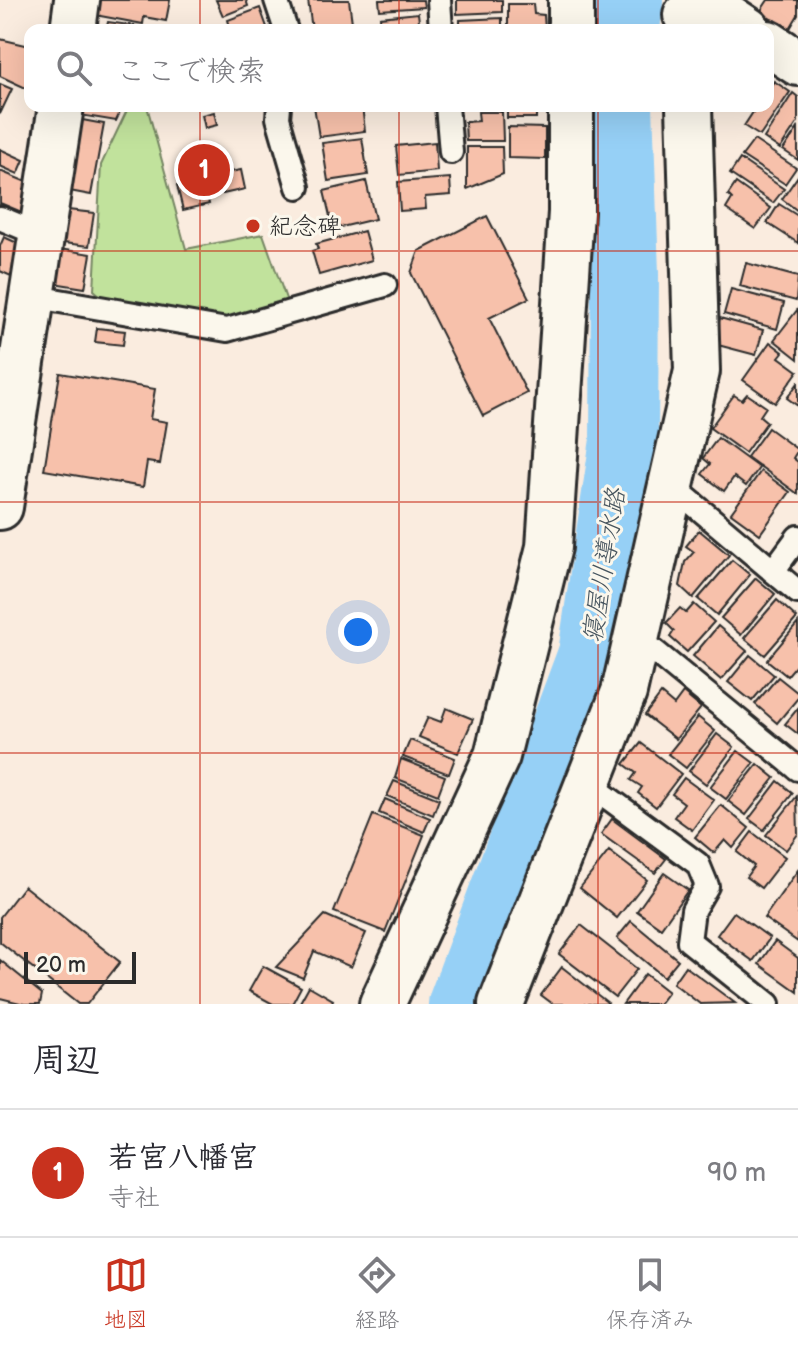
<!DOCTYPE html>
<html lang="ja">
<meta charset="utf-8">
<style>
:root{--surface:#fff;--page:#f7f7f7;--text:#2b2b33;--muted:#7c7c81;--line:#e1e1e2;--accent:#c8321e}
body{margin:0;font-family:"Balsamiq Sans","Klee One",sans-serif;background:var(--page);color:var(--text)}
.scale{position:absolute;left:24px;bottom:20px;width:112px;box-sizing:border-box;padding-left:8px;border:4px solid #2b2b2b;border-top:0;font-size:22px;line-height:28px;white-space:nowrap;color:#2b2b2b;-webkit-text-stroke:6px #fbf7ec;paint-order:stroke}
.you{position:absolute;left:358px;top:632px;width:28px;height:28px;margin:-20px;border:6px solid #fff;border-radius:50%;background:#1a73e8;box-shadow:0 0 0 12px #1a73e833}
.badge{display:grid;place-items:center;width:52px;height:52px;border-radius:50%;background:var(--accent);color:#fff;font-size:26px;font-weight:700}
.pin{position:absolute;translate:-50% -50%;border:4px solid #fff;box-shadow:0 2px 8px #0006}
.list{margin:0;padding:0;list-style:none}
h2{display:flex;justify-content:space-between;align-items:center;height:104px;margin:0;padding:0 32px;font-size:34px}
h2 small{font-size:26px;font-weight:400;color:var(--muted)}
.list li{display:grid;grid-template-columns:52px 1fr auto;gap:24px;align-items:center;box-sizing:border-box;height:128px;padding:0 32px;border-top:2px solid var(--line)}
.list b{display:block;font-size:30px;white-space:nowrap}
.list p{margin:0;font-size:26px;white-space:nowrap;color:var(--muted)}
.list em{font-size:26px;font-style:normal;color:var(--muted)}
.icon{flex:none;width:44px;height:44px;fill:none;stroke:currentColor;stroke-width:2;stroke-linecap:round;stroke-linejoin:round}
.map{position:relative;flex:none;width:798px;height:1004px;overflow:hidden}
.search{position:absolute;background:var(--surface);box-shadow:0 8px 32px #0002;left:24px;right:24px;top:24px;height:88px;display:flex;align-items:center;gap:20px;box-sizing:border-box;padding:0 28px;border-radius:16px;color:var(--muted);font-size:30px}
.sheet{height:232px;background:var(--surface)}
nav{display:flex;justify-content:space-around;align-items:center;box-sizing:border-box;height:112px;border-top:2px solid var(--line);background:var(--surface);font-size:22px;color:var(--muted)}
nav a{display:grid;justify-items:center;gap:4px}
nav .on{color:var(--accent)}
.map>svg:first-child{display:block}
.green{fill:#c1e29c;stroke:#768664;stroke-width:2}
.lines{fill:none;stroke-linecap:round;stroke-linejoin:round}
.river{stroke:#96d0f6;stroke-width:68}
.building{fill:#f7c1ab;stroke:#2b2b2b;stroke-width:2}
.lane-casing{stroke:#2b2b2b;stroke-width:28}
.street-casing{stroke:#2b2b2b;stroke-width:50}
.lane{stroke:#fbf7ec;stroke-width:22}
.street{stroke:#fbf7ec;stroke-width:44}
.grid{fill:none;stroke:#c8321e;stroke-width:2;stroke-opacity:0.55}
.poi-dot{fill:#c8321e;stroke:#fbf7ec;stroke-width:3}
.labels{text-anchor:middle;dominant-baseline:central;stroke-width:6;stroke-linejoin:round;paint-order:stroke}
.poi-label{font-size:24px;fill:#2b2b2b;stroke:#fbf7ec;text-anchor:start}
.water-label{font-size:26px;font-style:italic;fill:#46545e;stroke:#fbf7ec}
</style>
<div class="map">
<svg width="798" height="1004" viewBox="0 0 798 1004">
<rect width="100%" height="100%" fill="#faecdf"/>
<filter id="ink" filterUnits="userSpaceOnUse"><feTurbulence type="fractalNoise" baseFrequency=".0125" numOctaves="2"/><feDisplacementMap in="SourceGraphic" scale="16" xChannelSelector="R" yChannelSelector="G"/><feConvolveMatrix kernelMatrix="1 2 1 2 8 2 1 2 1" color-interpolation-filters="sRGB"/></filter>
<g filter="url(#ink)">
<polygon class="green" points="129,106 147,106 186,249 263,234 286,299 283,307 227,321 103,298 94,290 101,165"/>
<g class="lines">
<g class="river">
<polyline points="626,30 629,0"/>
<polyline points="462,1004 592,654 624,441 625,274 619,106"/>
</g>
</g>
<g class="building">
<polygon points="98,0 170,0 166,21 144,17 143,24 95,15"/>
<polygon points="216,0 246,0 248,6 223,16"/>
<polygon points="308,0 349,0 353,30 312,30"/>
<polygon points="379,0 423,0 424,7 380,10"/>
<polygon points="457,0 502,0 502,12 457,14"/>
<polygon points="768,0 798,0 798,15 789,30 760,12"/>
<polygon points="508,4 533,4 534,14 544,15 545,30 508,30"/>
<polygon points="260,8 268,30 231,30 228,20"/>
<polygon points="418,13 420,30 381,30 380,17"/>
<polygon points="502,18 502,30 460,30 460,20"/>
<polygon points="108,22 156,29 155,30 106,30"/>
<polygon points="0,39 30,46 30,90 0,76"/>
<polygon points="774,81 790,92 760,136 744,126 757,106 768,106 768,90"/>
<polygon points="0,84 12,89 0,114"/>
<polygon points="793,93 798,97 798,122 780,149 764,138"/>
<polygon points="81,106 123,106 116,121 80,115"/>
<polygon points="314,106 362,106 365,131 319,137"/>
<rect x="507" y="106" width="29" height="12"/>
<polygon points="214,112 217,125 205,128 202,115"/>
<polygon points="478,112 502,112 503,141 466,141 465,122 479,121"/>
<polygon points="77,119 104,124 91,195 64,190"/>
<polygon points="508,127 545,128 545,159 508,158"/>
<polygon points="798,128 798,160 783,150"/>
<polygon points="362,138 368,175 328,181 322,143"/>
<polygon points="754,140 796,168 785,184 742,156"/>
<polygon points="435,142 437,171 399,175 396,146"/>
<polygon points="467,147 502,147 503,174 467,189"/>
<polygon points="0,149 24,160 18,174 0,166"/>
<polygon points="740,159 784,189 773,203 730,174"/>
<polygon points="241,170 245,189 223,194 220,174"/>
<polygon points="0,171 36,186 24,213 0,203"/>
<polygon points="798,176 798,211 782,199"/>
<polygon points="450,178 451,195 425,197 426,209 400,211 398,182"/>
<polygon points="204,181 209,204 183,210 177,186"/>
<polygon points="366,181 375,219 333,229 324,191"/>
<polygon points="736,183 771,208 755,229 726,209 732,199 728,195"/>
<polygon points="779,204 798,216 798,243 767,223"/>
<polygon points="59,209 94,213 89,246 55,242"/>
<polygon points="487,216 529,298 489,318 527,393 483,416 411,273 419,251"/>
<polygon points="364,231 372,260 319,275 312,251 318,249 316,244"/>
<polygon points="4,237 24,246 11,276 0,271 0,246"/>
<polygon points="53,248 91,254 85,288 47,282"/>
<polygon points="746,263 798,277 796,301 740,286"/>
<polygon points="731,289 784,303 777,329 724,314"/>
<polygon points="798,309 798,359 774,340"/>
<polygon points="720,318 763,330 756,355 714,344"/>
<polygon points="97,328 125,331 123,345 95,342"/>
<polygon points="770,342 783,352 779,357 798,371 775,403 743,380"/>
<polygon points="60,373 155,389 150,419 167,422 160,464 147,462 143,487 44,470"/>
<polygon points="798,383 798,406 787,398"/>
<polygon points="747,394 766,407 760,416 767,422 745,453 710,428 734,395 742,400"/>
<polygon points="768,428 798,450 793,458 798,462 798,494 747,457"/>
<polygon points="718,438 759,468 746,486 734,477 724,491 702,474 710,464 703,458"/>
<polygon points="761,471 790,492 760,534 731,513"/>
<polygon points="699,530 729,555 693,598 680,586 685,562 694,552 686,546"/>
<polygon points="732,560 750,575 717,615 698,599"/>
<polygon points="756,578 775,594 741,635 721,618"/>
<polygon points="777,600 797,618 765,655 744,638"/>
<polygon points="694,604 714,622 687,652 670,637 674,631 666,623 680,608 686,613"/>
<polygon points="798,623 798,663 787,676 767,660"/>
<polygon points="718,626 747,651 721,680 693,656"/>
<polygon points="750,655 774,675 752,701 728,682"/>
<polygon points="778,677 798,693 798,698 777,723 755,704"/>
<polygon points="683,693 701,708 676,739 645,715 661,694 674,705"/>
<polygon points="446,708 473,719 458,753 419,737 428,717 441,722"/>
<polygon points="798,708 798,734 785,724"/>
<polygon points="698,717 715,731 686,768 668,754"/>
<polygon points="717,734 734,747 706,784 689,771"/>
<polygon points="410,740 455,758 449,774 403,757"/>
<polygon points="641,743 681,774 656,807 638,793 642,787 631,780 636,773 624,764"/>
<polygon points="738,751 754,763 726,799 710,787"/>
<polygon points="401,759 445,776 438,795 395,778"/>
<polygon points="758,764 775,778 746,815 728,801"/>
<polygon points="684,778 714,800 692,830 674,817 684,803 672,794"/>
<polygon points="394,781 439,799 433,815 387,796"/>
<polygon points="778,781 793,793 764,830 749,819"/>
<polygon points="797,796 798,834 786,850 766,835"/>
<polygon points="385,799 430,818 424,832 379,813"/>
<polygon points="721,805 749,828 733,848 725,840 714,853 695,837"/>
<polygon points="373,815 424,835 385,932 334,912"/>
<polygon points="612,819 666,859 655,873 601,834"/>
<polygon points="752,832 785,857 761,888 746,877 754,866 737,852"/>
<polygon points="609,851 647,880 617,918 580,888"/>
<polygon points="798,870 798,942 764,918"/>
<polygon points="664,873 688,890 661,928 637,911"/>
<polygon points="24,886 120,962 87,1004 78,1004 0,942 0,917"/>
<polygon points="734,912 770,938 753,961 717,935"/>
<polygon points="325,915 366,933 351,967 314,951 303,978 276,967"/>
<polygon points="631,921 678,960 664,977 617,938"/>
<polygon points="581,925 637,969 615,997 559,954"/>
<polygon points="775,941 798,958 798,992 759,964"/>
<polygon points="0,960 42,994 40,1004 24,1004 0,998"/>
<polygon points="263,966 301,987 292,1004 273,1004 249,991"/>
<polygon points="685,966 735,1003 700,1004 673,983"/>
<polygon points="562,967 608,1003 607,1004 553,1004 541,995"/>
<polygon points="645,974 668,992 659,1004 623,1004"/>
<polygon points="309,986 333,1000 331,1004 299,1004"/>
</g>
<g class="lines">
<g class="lane-casing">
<g id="lane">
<polyline points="276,0 286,30"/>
<polyline points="439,0 441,30"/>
<polyline points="279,106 278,118 298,187"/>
<polyline points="447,106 451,152"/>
<polyline points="0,218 41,235"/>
<polyline points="31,296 227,330 385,285"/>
<polyline points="671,485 798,592"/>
<polyline points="773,571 798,537"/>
<polyline points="637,637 798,769"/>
<polyline points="588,783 698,864 707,886 693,910 689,941 768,1004"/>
</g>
</g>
<g class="street-casing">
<g id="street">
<polyline points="571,0 571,30"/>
<polyline points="686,15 727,16 748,30"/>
<polyline points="73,30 77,0"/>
<polyline points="768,43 798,63"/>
<polyline points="0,507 61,106"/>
<polyline points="382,1004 497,756 549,547 571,212 571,106"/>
<polyline points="501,1004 624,692 697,371 689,106"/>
</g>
</g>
<use href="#lane" class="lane"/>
<use href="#street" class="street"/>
</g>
</g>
<path class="grid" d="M200,0V30M399,0V30M598,0V30M200,106V1004M399,106V1004M598,106V1004M0,251H798M0,502H798M0,753H798"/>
<circle class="poi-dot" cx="253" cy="226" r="8"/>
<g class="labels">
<g class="poi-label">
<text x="269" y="226">紀念碑</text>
</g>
<g class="water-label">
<text transform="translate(605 566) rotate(-81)">寝屋川導水路</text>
</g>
</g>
</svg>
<div class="scale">20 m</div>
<div class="you"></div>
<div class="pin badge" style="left:204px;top:170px">1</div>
<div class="search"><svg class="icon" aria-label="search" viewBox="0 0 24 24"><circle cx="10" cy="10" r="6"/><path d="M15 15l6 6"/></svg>ここで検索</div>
</div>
<section class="sheet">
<h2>周辺<small></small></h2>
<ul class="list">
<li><span class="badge">1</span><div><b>若宮八幡宮</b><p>寺社</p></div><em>90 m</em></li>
</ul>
</section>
<nav>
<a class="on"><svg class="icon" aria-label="map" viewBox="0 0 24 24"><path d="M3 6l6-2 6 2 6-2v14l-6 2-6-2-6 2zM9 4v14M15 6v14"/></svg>地図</a>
<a><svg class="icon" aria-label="directions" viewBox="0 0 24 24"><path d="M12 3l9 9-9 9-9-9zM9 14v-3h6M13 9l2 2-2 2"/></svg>経路</a>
<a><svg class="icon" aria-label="saved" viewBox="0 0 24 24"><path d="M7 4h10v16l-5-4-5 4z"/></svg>保存済み</a>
</nav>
